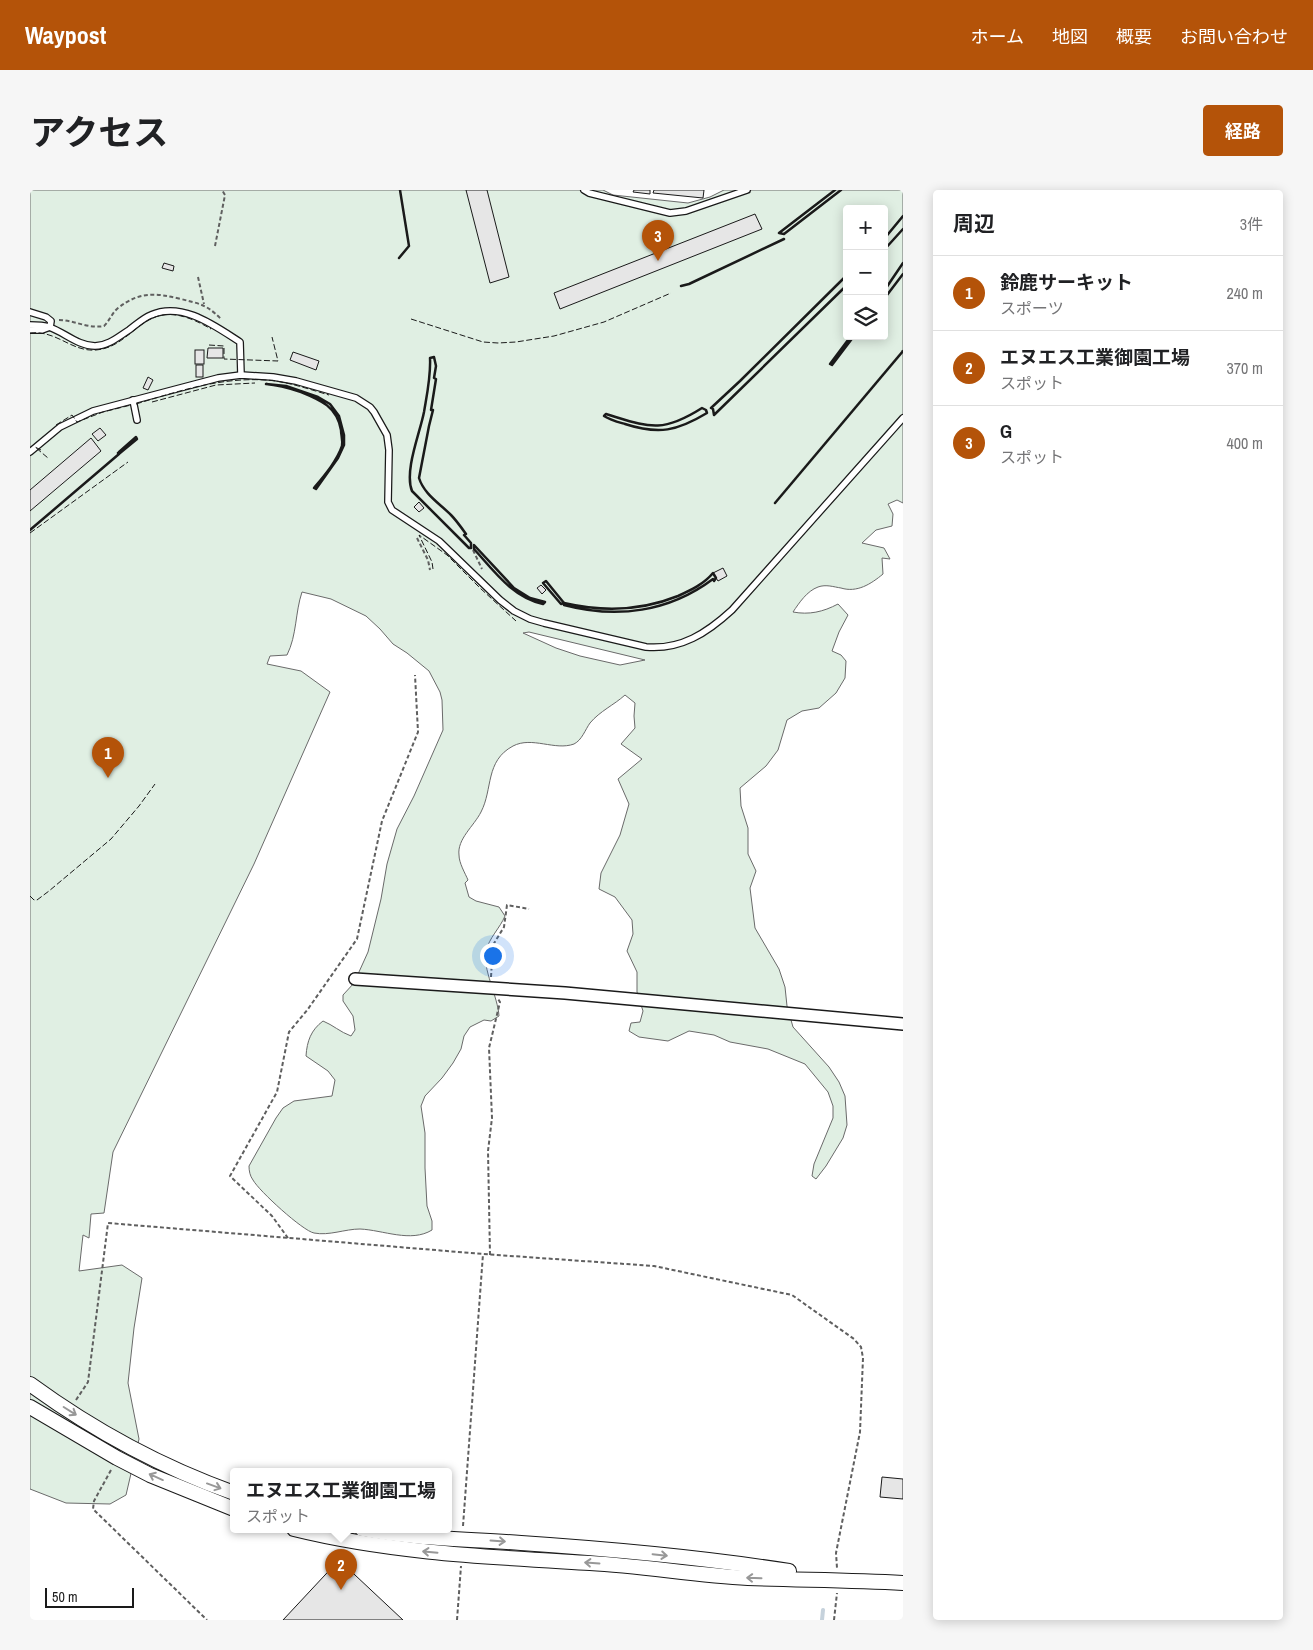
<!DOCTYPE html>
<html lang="ja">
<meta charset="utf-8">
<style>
:root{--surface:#fff;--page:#f6f6f6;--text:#202124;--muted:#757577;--line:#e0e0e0;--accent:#b45309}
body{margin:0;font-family:"Archivo Narrow","Noto Sans JP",sans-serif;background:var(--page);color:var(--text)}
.controls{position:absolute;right:15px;top:15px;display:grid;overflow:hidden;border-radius:5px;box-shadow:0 2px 12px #0003}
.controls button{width:45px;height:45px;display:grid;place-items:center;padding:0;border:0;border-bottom:1px solid var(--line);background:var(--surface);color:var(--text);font:25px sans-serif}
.scale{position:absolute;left:15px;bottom:12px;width:89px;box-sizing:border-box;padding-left:5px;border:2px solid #1a1a1a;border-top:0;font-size:14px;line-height:18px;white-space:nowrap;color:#1a1a1a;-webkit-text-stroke:4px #fff;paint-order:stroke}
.you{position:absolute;left:462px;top:765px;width:18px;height:18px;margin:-12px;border:4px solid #fff;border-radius:50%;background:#1a73e8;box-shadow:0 0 0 8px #1a73e833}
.badge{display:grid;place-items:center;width:32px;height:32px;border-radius:50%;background:var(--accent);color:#fff;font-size:16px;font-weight:700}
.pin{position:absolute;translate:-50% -41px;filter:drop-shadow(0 1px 2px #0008)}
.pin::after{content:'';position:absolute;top:26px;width:18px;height:15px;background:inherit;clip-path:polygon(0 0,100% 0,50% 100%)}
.popup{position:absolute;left:200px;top:1278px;width:222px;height:65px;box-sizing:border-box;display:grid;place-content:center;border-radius:5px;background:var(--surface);filter:drop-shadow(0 1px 4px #0005);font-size:16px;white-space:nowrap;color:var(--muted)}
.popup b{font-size:19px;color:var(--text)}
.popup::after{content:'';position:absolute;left:50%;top:100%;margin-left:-10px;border:10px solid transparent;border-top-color:var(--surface)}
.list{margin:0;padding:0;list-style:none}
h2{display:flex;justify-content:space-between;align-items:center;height:65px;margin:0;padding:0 20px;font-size:21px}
h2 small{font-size:16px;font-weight:400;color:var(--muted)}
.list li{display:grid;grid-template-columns:32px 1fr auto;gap:15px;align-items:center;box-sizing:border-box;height:75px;padding:0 20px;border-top:1px solid var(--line)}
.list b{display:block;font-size:19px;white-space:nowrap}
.list p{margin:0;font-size:16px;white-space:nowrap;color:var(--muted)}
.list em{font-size:16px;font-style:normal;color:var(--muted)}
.icon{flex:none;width:28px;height:28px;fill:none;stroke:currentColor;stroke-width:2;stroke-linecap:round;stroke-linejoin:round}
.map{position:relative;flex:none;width:873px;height:1430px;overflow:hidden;border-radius:5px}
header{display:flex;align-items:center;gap:30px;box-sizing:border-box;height:70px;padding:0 25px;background:var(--accent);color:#fff}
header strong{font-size:24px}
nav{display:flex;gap:28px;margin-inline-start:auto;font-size:18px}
.intro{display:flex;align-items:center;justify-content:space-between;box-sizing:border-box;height:120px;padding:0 30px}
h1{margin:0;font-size:35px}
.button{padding:12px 22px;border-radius:5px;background:var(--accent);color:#fff;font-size:18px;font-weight:700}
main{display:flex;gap:30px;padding:0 30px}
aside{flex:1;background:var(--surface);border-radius:5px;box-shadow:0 2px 12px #0003}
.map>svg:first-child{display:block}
.green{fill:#e0efe3;stroke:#6a6a6a;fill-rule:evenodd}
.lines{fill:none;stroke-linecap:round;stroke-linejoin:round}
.stream{stroke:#c6d2dc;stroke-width:4}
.building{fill:#e6e6e6;stroke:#1a1a1a}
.service-casing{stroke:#1a1a1a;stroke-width:8}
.minor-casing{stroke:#1a1a1a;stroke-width:14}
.tertiary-casing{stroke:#1a1a1a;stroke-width:16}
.path{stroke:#5f5f5f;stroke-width:2;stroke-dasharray:4 2.5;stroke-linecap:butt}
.service{stroke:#fff;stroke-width:5.5}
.minor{stroke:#fff;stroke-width:11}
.tertiary{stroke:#fff;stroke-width:14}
.fence{stroke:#1a1a1a;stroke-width:1;stroke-dasharray:6 2.5;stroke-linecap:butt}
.wall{stroke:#1a1a1a;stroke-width:2.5}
.oneway{stroke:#989898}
</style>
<header>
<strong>Waypost</strong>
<nav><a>ホーム</a><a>地図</a><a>概要</a><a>お問い合わせ</a></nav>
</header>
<div class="intro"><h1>アクセス</h1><a class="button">経路</a></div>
<main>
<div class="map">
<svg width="873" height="1430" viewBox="0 0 873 1430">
<rect width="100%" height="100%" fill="#fff"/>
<path class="green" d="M0,0H573L583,5L658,13L680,7L694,0H873V313L867,310L858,314L863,324L862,336L846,340L832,353L854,358L860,369L852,368L853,384C841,394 827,403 811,398C804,397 796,394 788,397C777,401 769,413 763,422C779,425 793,422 808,414L818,425L809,442L802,461L811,465L816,471L815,488L806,503L789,518L772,521L757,530L748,560L736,576L710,598L711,616L718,638V664L726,681L720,698L725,738L749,779L755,797L757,816L763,837L799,877L809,892L815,906L817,935L813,948L796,976L786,989L782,986L784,974L803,928V916L798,902L775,874L738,859L700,852L684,845L659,841L638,851L609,847L599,841L601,833L610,832L613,821L607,802V782L597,761L603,744L602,730L585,707L569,699L571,683L590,645L599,614L588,589L612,569L591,554L605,538L604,526L605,513L595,505C584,515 570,521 560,533C555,540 552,550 544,554C525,561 502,546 483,556C455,571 463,599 451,622C444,636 427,649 429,665C429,673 435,683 438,690L435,693L439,707L446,711L469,717L475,726C470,738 459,748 456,761C452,778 468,807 469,826L461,831L454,830L440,837L434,846L431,859L423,873L412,888L395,906L391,916L395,943V978L397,1016L402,1031V1040C381,1053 353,1040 330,1039C315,1039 299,1046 284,1043C273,1041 229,1001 223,990C220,986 219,981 219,976L246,928L253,918L264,911L302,906L305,890L298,881L276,866C277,851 281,840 293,831C303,835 310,842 321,846L325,840L323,826L313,811V805L324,793L338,762L351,709L357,674L367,639L384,606L413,540L412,510L410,502L399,481L377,463L363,454L350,439L336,426L301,409L272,402C265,423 267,445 257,465L240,466L237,474L271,481L300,502L224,674L83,962L74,1023L61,1024L59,1048L53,1045L49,1081L92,1075L112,1088L104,1138L98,1193L109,1249L96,1305L80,1314L36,1313L0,1299ZM817,19H854V146H817ZM499,442L615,470L590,475L550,466L526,458L493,443Z"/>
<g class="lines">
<polyline class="stream" points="792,1430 793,1420"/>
</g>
<g class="building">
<polygon points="436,0 457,0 479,87 460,93"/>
<polygon points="604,0 620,0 620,4 603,2"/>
<polygon points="624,0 674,0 673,8 623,3"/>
<polygon points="725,24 732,39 530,119 524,103"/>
<polygon points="134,73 144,76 143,81 132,78"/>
<polygon points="178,158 193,158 193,168 177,168"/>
<rect x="165" y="160" width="9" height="14"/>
<polygon points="263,162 289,171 286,180 260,170"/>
<rect x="166" y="175" width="7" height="12"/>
<polygon points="118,187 123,190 118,200 113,198"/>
<polygon points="70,238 76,245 68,251 62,244"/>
<polygon points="61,248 71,261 0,321 0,300"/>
<polygon points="389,312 394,318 389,322 384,317"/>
<polygon points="693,378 697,386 688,391 683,383"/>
<polygon points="511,395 516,400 512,404 507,398"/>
<polygon points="852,1287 873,1289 873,1309 850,1307"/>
<polygon points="309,1370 373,1430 253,1430"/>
</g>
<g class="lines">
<g class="service-casing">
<g id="service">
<polyline points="554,0 559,3 640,23 656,21 717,0"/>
<polyline points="0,122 16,127 21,131 20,137 12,140 0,140"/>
<path d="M0,135C6,135 13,135 19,137C34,142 48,156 65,156C78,156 88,147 99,140C106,135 113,128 121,125C152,111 185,136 210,152L211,185"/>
<polyline points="103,210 107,230"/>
<path d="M0,262L30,237L63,221L188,188L211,185L243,187L266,191L326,208L340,217L344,222L357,245L359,260L358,312L362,320L409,351L470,410L484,421L500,429L514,433L616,457C651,460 677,443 702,420L873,228"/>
</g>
</g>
<g class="minor-casing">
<polyline id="minor" points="325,789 535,803 873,834"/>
</g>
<g class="tertiary-casing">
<g id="tertiary">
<path d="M0,1194C63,1240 131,1277 204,1303"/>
<polyline points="0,1217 87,1268 120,1285 204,1319"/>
<path d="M264,1339C361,1363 460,1367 560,1373C613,1376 665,1385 718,1388C770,1390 821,1390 873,1393"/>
<path d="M332,1339C384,1349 438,1349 491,1353C580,1359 670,1367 759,1381"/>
</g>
</g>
<g class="path">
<polyline points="185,56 195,5 192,0"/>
<polyline points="168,87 174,114"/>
<path d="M29,130C44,130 58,139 74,136C80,130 82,123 88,118C110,101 126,103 151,109C170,114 176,114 191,129"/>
<polyline points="387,348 398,370 400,380"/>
<polyline points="443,360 452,379"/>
<polyline points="461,787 463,755 474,737 477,715 499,719"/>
<polyline points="258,1048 242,1026 200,986 247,902 259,842 278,819 327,749 352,631 388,542 385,485"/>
<polyline points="460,1065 458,961 462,928 459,858 470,812 468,809"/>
<polyline points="46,1210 58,1192 78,1033 453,1064 624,1076 762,1105 824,1149 831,1157 833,1168 830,1242 806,1363 807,1378"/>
<polyline points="81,1280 64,1311 63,1319 177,1430"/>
<polyline points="433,1336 453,1064"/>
<polyline points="427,1430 431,1376"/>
<polyline points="804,1430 807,1403"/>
</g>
<use href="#service" class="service"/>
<use href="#minor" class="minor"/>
<use href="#tertiary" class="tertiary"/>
<g class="fence">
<polyline points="381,129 453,152 468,153 486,152 524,146 574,132 641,103"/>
<path d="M0,143C27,140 41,162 66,160C79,159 88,153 97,146C105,140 113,132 123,128C142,119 164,129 181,139"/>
<polyline points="179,155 194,156 194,169 248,171 242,147"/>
<polyline points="122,212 186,195 225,193"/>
<path d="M106,214C152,200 197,185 246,191C264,194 282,200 299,205"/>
<polyline points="26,235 42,225 47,232 73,222 101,215"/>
<polyline points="11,260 5,257 18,268"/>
<polyline points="0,343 98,272"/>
<polyline points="403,379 402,372 389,345 417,365 450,398 486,431"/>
<polyline points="0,706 4,710 7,710 19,701 81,649 109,616 125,594"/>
</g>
<g class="wall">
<polyline points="805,0 749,43 754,44 811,0"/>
<polyline points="854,49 873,26"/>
<polyline points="854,60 873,39"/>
<polyline points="369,68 379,56 370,0"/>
<polyline points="817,85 710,191 681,218 683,219 684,225 817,95"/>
<polyline points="651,96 659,94 754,49"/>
<polyline points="854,101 873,73"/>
<polyline points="854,109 873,84"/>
<polyline points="821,146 800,174 802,175 824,146"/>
<path d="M404,167L406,176L404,188L406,189L401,220H403L399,236L389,288C394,304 409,313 421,325C426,330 431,337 436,344L434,345L441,353V358H439L382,301C374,281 390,243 394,222C397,204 401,186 400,168Z"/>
<path d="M236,194L256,196L288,207L300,214L309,226L314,245V255L308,268L286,299L284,298C294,286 307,271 312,256C313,250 311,245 311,240C307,217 291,210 271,202C259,198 249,195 236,194Z"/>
<path d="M672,218L676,220L677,223C647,241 629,245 595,234C588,232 580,230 574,226L576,224C619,237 631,244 672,218Z"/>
<polygon points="106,247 107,249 90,263 89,262"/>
<polyline points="745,313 873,161"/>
<polyline points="0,340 89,264 88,263"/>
<path d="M444,355L484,398L500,408L515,412L513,414C482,407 464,381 444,359Z"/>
<path d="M683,383L686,388L684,391L683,389C639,422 587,429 534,415V413C573,422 611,421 648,406C661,400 674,394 683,383Z"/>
<polygon points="516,391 534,413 531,414 513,393"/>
</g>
</g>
<defs><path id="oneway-shaft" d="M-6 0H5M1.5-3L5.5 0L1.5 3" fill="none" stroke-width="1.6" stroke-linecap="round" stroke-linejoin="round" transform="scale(1.25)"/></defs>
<g class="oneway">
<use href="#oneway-shaft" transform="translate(40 1221) rotate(32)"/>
<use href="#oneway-shaft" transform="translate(126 1287) rotate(-156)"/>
<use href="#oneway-shaft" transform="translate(184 1296) rotate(20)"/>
<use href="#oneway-shaft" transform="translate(468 1351) rotate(4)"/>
<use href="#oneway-shaft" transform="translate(400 1362) rotate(-175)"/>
<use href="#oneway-shaft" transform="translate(630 1365) rotate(6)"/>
<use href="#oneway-shaft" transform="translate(562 1373) rotate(-176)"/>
<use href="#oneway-shaft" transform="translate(724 1388) rotate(-178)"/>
</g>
</svg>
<div class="controls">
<button>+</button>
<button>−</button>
<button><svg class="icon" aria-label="layers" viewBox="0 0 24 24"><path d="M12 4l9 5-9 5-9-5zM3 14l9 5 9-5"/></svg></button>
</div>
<div class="scale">50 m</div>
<div class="you"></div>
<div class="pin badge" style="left:78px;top:588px">1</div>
<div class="pin badge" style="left:311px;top:1400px">2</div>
<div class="popup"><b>エヌエス工業御園工場</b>スポット</div>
<div class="pin badge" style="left:628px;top:71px">3</div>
</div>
<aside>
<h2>周辺<small>3件</small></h2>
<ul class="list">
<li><span class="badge">1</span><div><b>鈴鹿サーキット</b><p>スポーツ</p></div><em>240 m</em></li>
<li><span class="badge">2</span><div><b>エヌエス工業御園工場</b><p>スポット</p></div><em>370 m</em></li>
<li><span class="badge">3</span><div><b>G</b><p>スポット</p></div><em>400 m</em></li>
</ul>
</aside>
</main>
